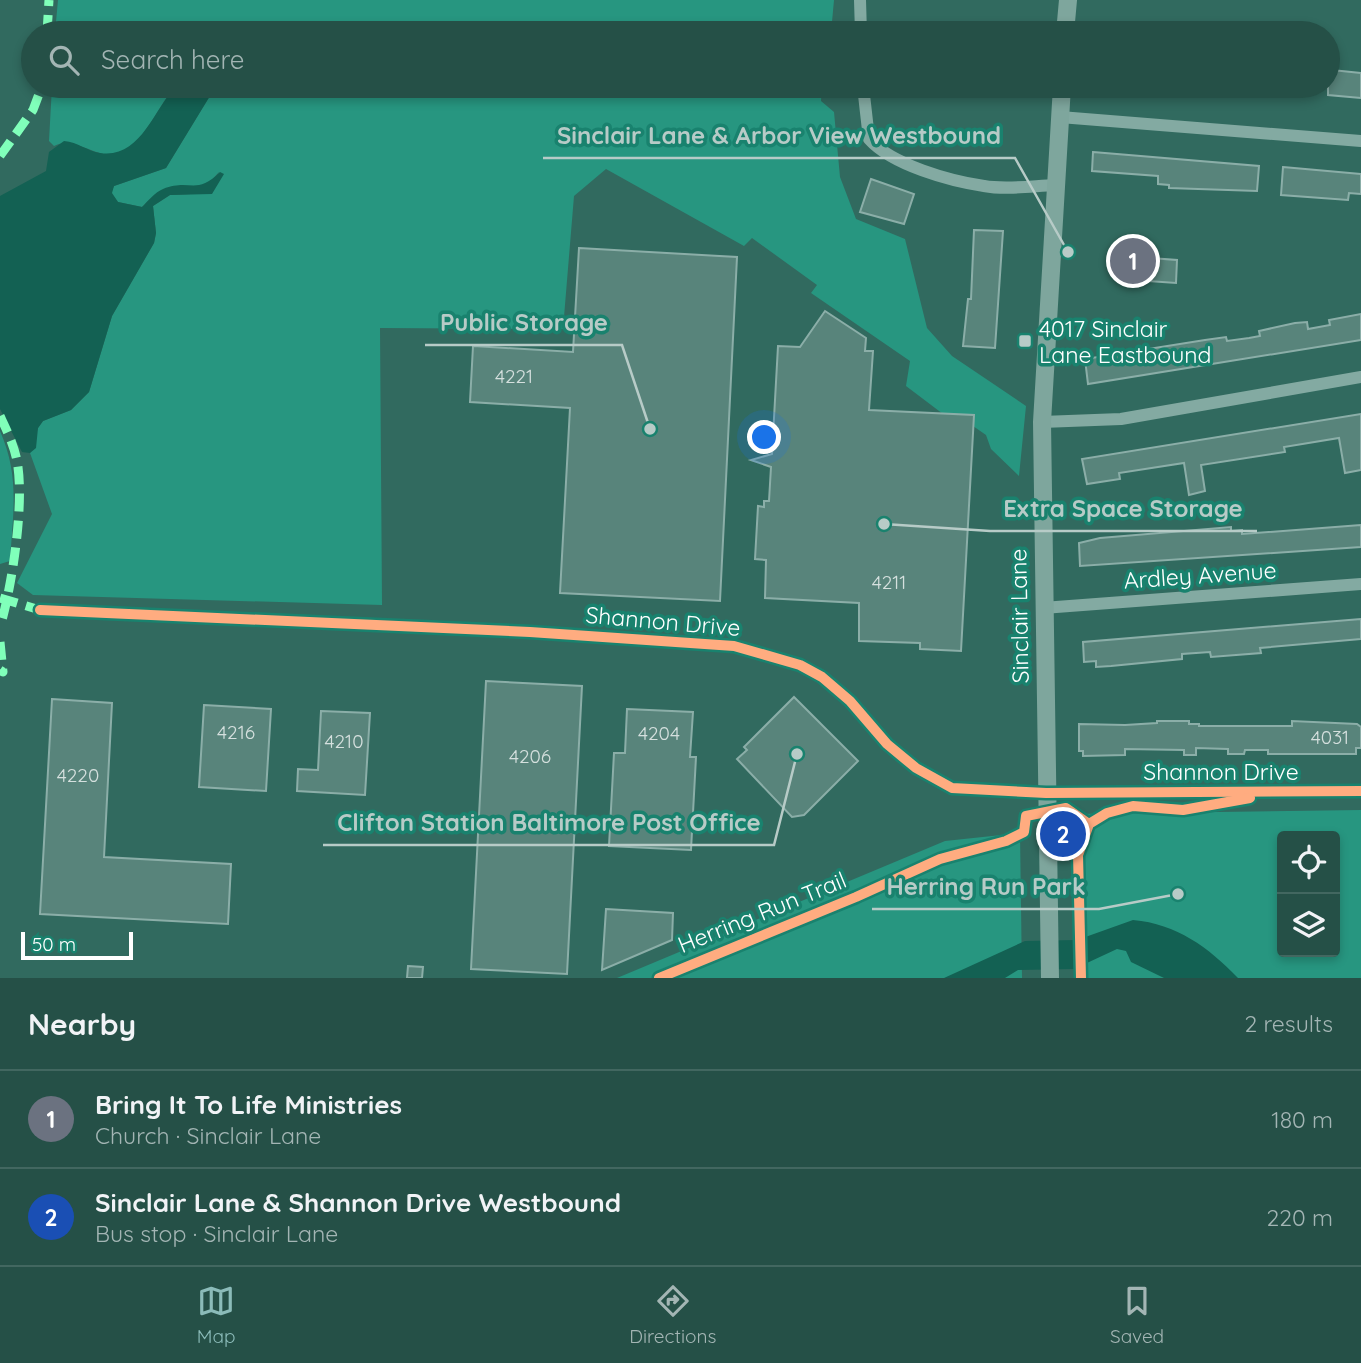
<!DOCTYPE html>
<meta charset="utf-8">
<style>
:root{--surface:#255047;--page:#315a52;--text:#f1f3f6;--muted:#a3b5b4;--line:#426760;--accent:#8bbbb9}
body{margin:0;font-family:Quicksand,sans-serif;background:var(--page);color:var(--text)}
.controls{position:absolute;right:21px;bottom:21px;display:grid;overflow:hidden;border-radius:7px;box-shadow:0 4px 10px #0003}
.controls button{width:63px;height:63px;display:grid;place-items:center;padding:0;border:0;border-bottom:2px solid var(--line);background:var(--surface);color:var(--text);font:35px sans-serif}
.scale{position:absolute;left:21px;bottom:18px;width:112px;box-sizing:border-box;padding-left:7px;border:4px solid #fff;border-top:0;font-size:19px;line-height:24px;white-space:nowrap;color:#fff;-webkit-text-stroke:5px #19826e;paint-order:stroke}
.you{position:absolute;left:765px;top:438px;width:24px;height:24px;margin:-18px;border:5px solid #fff;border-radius:50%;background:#1a73e8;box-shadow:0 0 0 10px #1a73e833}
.badge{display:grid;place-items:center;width:46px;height:46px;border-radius:50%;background:var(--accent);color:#fff;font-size:23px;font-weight:700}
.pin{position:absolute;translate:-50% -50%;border:4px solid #fff;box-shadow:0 2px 7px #0006}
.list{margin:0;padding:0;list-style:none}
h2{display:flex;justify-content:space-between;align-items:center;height:91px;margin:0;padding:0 28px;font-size:30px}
h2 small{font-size:23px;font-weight:400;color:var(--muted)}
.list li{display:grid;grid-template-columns:46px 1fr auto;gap:21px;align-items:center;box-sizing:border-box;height:98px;padding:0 28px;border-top:2px solid var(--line)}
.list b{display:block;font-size:26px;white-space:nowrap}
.list p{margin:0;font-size:23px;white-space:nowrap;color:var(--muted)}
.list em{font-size:23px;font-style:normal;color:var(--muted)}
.icon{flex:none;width:38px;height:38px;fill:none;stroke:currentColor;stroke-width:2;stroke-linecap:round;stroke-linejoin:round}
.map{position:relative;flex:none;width:1361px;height:978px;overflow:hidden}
.search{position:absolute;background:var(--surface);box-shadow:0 4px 10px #0003;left:21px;right:21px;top:21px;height:77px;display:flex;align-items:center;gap:18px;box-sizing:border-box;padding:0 24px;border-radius:38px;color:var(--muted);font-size:26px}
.sheet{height:287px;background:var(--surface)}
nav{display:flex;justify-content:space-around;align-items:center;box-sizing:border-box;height:98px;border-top:2px solid var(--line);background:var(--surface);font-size:19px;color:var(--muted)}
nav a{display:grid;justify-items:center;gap:4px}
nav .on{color:var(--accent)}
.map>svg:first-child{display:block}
.green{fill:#279680;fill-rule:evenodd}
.water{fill:#136153}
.building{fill:#58847b;stroke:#8baea8;stroke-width:2}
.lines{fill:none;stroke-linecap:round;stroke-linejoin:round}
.street{stroke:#83aaa2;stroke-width:12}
.secondary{stroke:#7ea69d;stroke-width:18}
.quiet{stroke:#80ffba;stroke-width:9;stroke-dasharray:18 9;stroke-linecap:butt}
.cycleway-casing{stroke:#19826e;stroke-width:15}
.cycleway{stroke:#ffac80;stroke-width:10}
.poi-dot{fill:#b7cbc7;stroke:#19826e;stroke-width:2.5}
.labels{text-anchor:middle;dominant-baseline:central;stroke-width:7;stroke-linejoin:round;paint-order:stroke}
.number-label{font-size:19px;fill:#d5e0de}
.poi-label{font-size:23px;fill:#fff;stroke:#19826e;text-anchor:start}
.street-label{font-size:23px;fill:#fff;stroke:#19826e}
.leader{fill:none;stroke:#b7cbc7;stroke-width:2.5}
.callout-dot{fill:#b7cbc7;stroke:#19826e;stroke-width:2.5}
.callout-label{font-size:24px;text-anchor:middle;font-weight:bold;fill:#b7cbc7;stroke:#19826e;stroke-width:7;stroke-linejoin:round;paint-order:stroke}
</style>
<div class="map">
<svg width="1361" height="978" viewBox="0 0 1361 978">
<rect width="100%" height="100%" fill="#316a5f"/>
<g class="green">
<polygon points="58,0 834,0 831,33 55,33"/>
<path d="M52,86H176C158,105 148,136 126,150C103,167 78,134 54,146L49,141Z"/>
<path d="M216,86H822L821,101L834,112L840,177L856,219L905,239L927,328L952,356L1026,406L1019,476L991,449L986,435L973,426L943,414L906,386L910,361L811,293L817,285L752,238L744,246L606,169L574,196L563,329L380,328L382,605L33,595L17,583L52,514L30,453L38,428L43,421L71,410L89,392L112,316L154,243L156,233L153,206L170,195L212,193L219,172L208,184C173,193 175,175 142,207L118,202L111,193L114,186L166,168Z"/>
<path d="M0,431C20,476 13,513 10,561L0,564Z"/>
<path d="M1361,810V978H1074V814ZM1282,836H1335V952H1282Z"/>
<polygon points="1020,833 1022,978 617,978 945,841"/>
</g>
<g class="water">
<path d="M176,86H216L166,168L114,186L112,193L118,202L142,207C148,201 155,192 163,189C190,178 196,196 220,172L224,174L212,194L170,195L153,206L156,233L154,243L112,316L89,392L71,410L43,421L38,428L36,448L30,453L22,452L0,409V196L46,171L49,152L64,141C78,142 87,151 100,153C140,159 153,111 176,86Z"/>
<path d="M1133,920C1177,924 1208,947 1238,978H1164L1131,962L1126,951L1117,949L1074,969L1018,970L1005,978H944L1025,941L1077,940Z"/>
</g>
<g class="building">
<polygon points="1332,70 1361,73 1361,98 1328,95 1328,75 1332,76"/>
<polygon points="1093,152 1259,166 1257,191 1169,188 1169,185 1158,184 1158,176 1092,171"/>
<polygon points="1283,167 1361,174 1361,194 1349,193 1348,200 1281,195"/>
<polygon points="871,179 914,194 904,224 860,212"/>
<polygon points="974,230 1003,231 995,348 963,346 968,299 971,299"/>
<polygon points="1121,241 1138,242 1137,257 1177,260 1176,283 1119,279"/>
<polygon points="579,248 737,257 720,601 560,593 570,408 470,402 473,346 573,352"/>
<polygon points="825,311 866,338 865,351 873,351 869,410 974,415 961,651 920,649 920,643 859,641 859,603 765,598 766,560 755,559 758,506 764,507 764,501 769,501 771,467 751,460 772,454 778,346 800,347"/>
<polygon points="1361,314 1361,340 1088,384 1085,359 1205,340 1226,337 1227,341 1249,338 1260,336 1259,331 1295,323 1307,322 1308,329 1330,325 1329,320"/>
<polygon points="1361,414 1361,470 1345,473 1339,438 1284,447 1285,452 1201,465 1205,491 1189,495 1184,463 1119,473 1120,479 1087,484 1082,459"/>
<polygon points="1361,525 1361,547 1080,566 1079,543 1100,538 1231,527 1231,531 1242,530 1242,534"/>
<polygon points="1361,619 1361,639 1260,648 1261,653 1211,657 1210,652 1182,654 1182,659 1111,666 1096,667 1096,661 1084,662 1083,642"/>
<polygon points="486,681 582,686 567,974 471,969"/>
<polygon points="794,697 858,761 804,815 792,817 737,759 747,750 744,747"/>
<polygon points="52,699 112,703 104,857 231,864 228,924 40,914"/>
<polygon points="204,705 271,709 266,791 199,787"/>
<polygon points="627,709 693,712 690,757 696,757 691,850 609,846 614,753 625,753"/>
<polygon points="321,711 370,713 365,795 297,791 298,769 318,770"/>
<polygon points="1157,721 1189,721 1189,724 1199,724 1199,726 1292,726 1292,721 1357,724 1361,727 1361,748 1356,748 1356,754 1268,754 1268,750 1245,750 1244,754 1228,754 1228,749 1196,748 1196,755 1184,755 1184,750 1125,749 1125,755 1083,756 1083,751 1079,751 1079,724 1125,725 1157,723"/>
<polygon points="606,909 673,913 672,940 602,970"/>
<polygon points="408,966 423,967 422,978 407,978"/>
</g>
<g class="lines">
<g class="street">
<polyline points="860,0 861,33"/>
<path d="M863,86L869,139C892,165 950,181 984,186C1006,190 1032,186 1055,185"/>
<polyline points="1060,117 1361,141"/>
<polyline points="1042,422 1121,419 1361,377"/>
<polyline points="1043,608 1361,584"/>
<polyline points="40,610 530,632 734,646 800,665 822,677 850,701 887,744 916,768 952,788 1046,793 1361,791"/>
</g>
<g class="secondary">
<polyline points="1065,33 1068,0"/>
<polyline points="1050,978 1042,422 1062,86"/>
</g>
<g class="quiet">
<polyline points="47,33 49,0"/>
<polyline points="0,156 33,110 42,86"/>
<path d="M0,416C7,431 14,445 17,461C25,502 12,587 0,627"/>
<polyline points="0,598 40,610"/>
<polyline points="0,642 3,672 0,670"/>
</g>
<g class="cycleway-casing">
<g id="cycleway">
<polyline points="40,610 530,632 734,646 800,665 822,677 850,701 887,744 916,768 952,788 1046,793 1361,791"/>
<polyline points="659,978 856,897 940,859 1006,841 1024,832 1026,816 1066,808 1089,824"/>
<polyline points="1081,978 1078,855 1089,824 1107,813 1133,806 1183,810 1250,798"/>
</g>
</g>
<use href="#cycleway" class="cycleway"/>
</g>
<rect class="poi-dot" x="1018" y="334" width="14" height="14" rx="3.5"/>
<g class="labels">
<g class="number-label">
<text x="514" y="376">4221</text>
<text x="889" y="582">4211</text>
<text x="236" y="732">4216</text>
<text x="659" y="733">4204</text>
<text x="1330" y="737">4031</text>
<text x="344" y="741">4210</text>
<text x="530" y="756">4206</text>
<text x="78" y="775">4220</text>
</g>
<g class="poi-label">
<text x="1039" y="328">4017 Sinclair<tspan x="1039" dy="26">Lane Eastbound</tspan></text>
</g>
<g class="street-label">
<text transform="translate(1200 575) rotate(-4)">Ardley Avenue</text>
<text transform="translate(1019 616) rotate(-91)">Sinclair Lane</text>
<text transform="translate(663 621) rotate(5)">Shannon Drive</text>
<text x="1221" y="771">Shannon Drive</text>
<text transform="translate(762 912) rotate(-22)">Herring Run Trail</text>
</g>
</g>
<path class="leader" d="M1068 252L1015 158H543M650 429L622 345H425M884 524L990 531H1257M797 754L774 845H323M1178 894L1099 909H872"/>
<g class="callout-dot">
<circle cx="1068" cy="252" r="7"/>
<circle cx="650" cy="429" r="7"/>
<circle cx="884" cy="524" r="7"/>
<circle cx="797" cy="754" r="7"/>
<circle cx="1178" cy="894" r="7"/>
</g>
<g class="callout-label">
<text x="779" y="144">Sinclair Lane &amp; Arbor View Westbound</text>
<text x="524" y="331">Public Storage</text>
<text x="1123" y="517">Extra Space Storage</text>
<text x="549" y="831">Clifton Station Baltimore Post Office</text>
<text x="986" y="895">Herring Run Park</text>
</g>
</svg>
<div class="controls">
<button><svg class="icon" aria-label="locate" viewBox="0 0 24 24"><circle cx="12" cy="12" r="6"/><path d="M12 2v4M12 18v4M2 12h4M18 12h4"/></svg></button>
<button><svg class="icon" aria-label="layers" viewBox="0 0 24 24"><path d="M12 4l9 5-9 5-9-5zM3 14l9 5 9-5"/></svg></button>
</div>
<div class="scale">50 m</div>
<div class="you"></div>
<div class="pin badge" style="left:1133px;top:261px;background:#6b7280">1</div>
<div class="pin badge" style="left:1063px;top:834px;background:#1a4fb4">2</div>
<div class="search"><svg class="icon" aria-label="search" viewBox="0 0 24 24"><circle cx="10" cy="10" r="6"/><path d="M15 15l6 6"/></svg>Search here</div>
</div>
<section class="sheet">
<h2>Nearby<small>2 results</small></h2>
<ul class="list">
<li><span class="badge" style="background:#6b7280">1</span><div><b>Bring It To Life Ministries</b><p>Church · Sinclair Lane</p></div><em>180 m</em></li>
<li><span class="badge" style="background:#1a4fb4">2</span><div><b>Sinclair Lane &amp; Shannon Drive Westbound</b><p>Bus stop · Sinclair Lane</p></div><em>220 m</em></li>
</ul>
</section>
<nav>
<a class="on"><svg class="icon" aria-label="map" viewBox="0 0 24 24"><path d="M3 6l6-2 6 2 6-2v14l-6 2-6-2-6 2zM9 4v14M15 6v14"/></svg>Map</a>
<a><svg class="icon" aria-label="directions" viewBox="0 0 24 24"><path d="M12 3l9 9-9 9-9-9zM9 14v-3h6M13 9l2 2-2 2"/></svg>Directions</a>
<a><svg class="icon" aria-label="saved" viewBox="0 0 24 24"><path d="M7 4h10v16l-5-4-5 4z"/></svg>Saved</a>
</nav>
